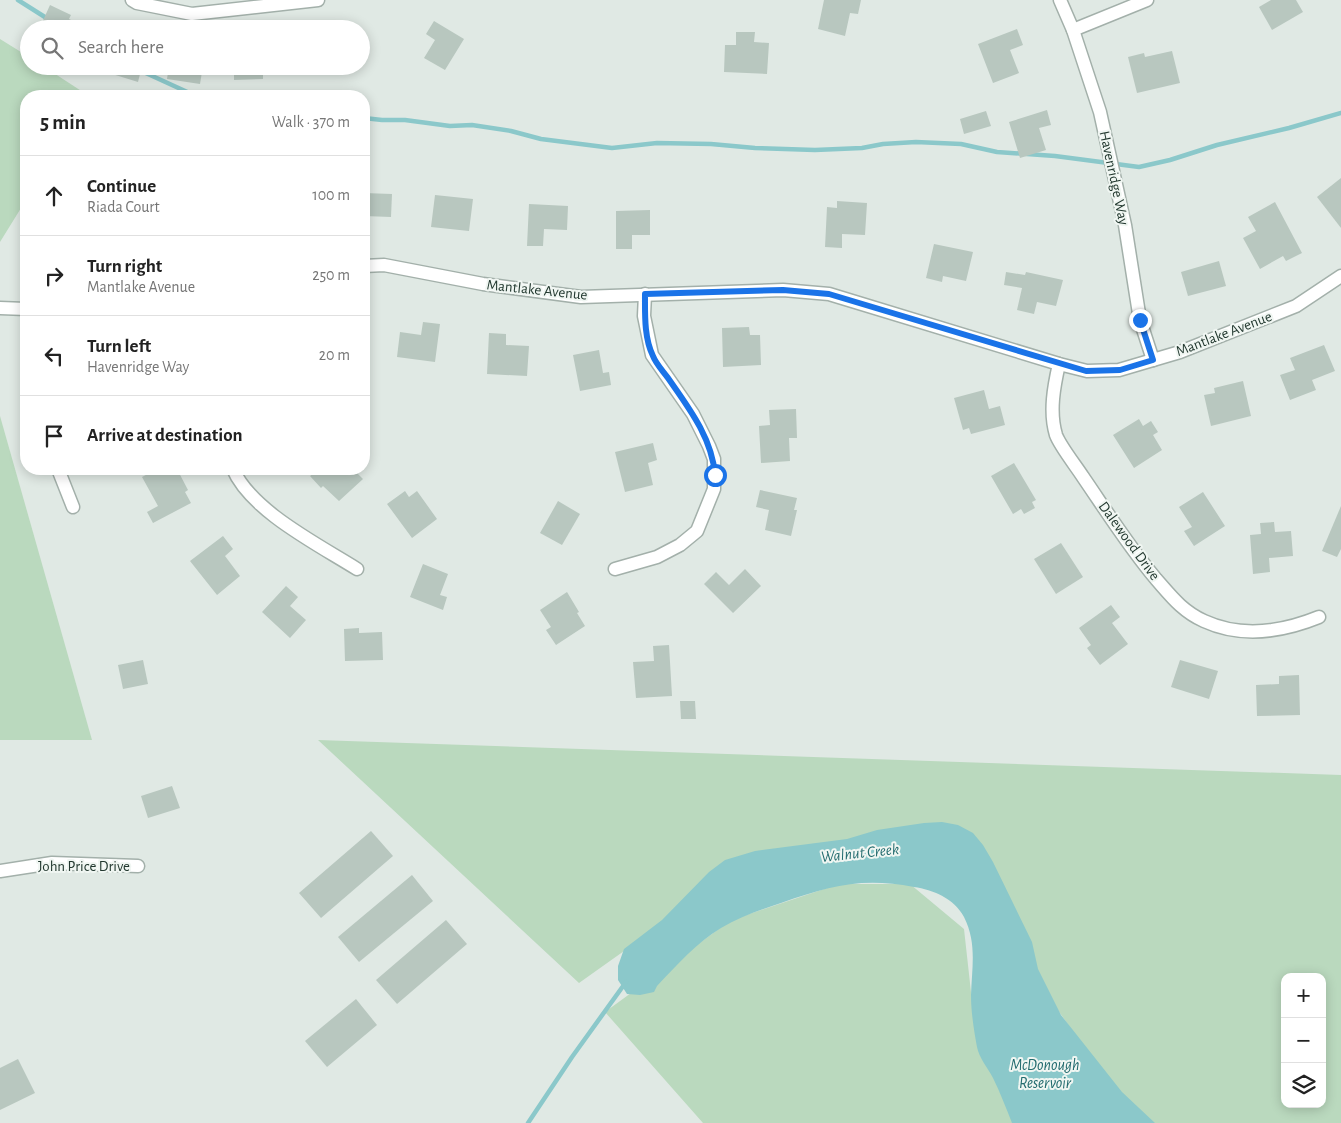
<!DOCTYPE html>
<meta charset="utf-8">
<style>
:root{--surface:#fff;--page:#f6f6f6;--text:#222;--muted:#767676;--line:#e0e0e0}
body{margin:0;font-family:"Alegreya Sans",sans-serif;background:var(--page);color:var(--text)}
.controls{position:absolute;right:15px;bottom:15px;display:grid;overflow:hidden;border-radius:10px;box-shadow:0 2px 12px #0003}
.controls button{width:45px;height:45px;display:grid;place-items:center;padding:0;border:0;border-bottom:1px solid var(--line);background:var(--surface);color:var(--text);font:25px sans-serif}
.stop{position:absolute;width:15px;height:15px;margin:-11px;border:4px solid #1a73e8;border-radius:50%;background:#fff}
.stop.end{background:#1a73e8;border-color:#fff;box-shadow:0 1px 5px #0008}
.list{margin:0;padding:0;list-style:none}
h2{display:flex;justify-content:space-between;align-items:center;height:65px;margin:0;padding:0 20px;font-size:21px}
h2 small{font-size:16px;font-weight:400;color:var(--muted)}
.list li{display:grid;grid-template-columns:32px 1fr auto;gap:15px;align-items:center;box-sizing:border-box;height:80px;padding:0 20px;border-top:1px solid var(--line)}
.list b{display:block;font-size:19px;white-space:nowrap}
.list p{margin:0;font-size:16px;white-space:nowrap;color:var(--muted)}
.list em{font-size:16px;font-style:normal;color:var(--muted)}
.icon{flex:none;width:28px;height:28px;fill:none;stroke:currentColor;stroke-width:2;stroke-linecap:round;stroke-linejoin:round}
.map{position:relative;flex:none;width:1341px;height:1123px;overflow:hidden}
.search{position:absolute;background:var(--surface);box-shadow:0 2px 12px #0003;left:20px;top:20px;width:350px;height:55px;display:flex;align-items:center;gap:12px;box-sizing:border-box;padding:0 18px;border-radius:28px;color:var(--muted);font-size:19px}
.panel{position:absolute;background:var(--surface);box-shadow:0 2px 12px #0003;left:20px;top:90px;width:350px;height:385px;border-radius:20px}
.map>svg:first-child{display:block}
.green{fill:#bad9be;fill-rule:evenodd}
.water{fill:#8bc8ca}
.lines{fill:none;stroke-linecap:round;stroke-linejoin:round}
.stream{stroke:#8bc8ca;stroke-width:4.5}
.building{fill:#b8c7bf}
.street-casing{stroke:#a3b0aa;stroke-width:15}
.street{stroke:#fff;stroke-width:12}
.route{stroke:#1a73e8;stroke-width:6}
.labels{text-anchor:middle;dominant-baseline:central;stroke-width:4;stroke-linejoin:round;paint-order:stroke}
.street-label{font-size:15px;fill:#22382f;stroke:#f0f6f2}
.water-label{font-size:16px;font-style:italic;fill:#226b6e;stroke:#f0f6f2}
</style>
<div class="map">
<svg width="1341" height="1123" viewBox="0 0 1341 1123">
<rect width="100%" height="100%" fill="#e0e9e4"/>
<g class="green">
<polygon points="0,39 29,57 29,66 43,66 89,96 26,96 26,200 0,242"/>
<polygon points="0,416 92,740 0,740"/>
<path d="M318,740L1341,775V1123H1138L1045,992L991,884L731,875L579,983ZM1285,977H1322V1104H1285Z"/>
<polygon points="839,884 910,884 964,929 974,1019 1033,1123 703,1123 605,1012 731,920"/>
</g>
<path class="water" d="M942,822L958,825L973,833L983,845L993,862L1032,942L1038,969L1061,1015L1122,1092L1155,1123H1012C1006,1108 1000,1092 993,1078C988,1068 979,1058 977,1047C974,1031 971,1012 971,995C972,966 977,943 964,917C954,898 933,890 914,887C861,877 830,886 781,903C760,910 740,917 721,928C696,943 677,965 657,986L654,992L640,995L627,994L618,980V966L624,949L662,920L709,872L725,860L755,851L847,839L877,830L924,823Z"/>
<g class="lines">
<g class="stream">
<polyline points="18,0 48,19"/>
<polyline points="137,69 196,96"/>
<polyline points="364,118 382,120 405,120 450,126 472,125 511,131 541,139 612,148 657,143 711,144 755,148 815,150 862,148 883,144 916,142 961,144 997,152 1055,156 1139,167 1170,160 1217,145 1289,128 1341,113"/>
<polyline points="528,1123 572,1057 626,982"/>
</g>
</g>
<g class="building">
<polygon points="824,0 861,0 858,14 850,13 845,36 818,29"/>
<polygon points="1271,0 1296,0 1303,12 1272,30 1259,7"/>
<polygon points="50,5 71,15 69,19 90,29 49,29 41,25"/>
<polygon points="434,21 464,39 445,70 424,58 435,40 426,34"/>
<polygon points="1017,29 1023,45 1010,50 1019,73 993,83 978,44"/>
<polygon points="736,32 755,32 754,42 769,43 767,74 724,72 725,45 736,45"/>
<polygon points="1172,51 1180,83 1137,93 1128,57 1144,53 1145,57"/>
<polygon points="97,66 142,66 138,82 96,69"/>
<polygon points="169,66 203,66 200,84 167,79"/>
<polygon points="234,66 263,66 263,79 234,80"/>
<polygon points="1047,110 1051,125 1039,128 1046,150 1020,158 1009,122"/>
<polygon points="986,111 991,126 964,134 960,119"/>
<polygon points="1341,178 1341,228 1317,197"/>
<polygon points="364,193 392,194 391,217 364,216"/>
<polygon points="435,195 473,199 469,231 431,227"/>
<polygon points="837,201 867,203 865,235 842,234 842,248 825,247 827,207 837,208"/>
<polygon points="1275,202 1302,253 1286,261 1283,256 1260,269 1243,238 1256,231 1248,217"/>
<polygon points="529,204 568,206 567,230 544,229 543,246 527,246"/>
<polygon points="650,210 650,235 632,235 632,249 616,249 616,211"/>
<polygon points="934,244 973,252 966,281 943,276 942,282 926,278"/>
<polygon points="1219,261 1226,286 1188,296 1181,272"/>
<polygon points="1006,272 1025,275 1026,272 1063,280 1056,306 1037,302 1034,314 1017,310 1022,288 1004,285"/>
<polygon points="423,322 440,324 435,362 397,357 400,332 421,335"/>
<polygon points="749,327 750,335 760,335 761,365 723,367 722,328"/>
<polygon points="489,333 506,334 506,345 529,346 527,376 487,374"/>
<polygon points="1324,345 1335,371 1312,380 1316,390 1290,400 1280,375 1295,370 1290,358"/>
<polygon points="599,350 603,373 609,372 611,385 580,391 573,355"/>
<polygon points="1243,381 1251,416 1211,426 1204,395 1215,393 1214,388"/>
<polygon points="984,390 989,409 1000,406 1005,425 971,434 969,428 963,430 954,398"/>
<polygon points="796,409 797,438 789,438 790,461 761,463 759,426 770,425 769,410"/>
<polygon points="1139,419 1143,426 1151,421 1158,432 1153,435 1162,450 1134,468 1113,435"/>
<polygon points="653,443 657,460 648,463 653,485 625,492 615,452"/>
<polygon points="1014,463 1036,500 1032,502 1035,508 1024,514 1021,509 1013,514 991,476"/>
<polygon points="157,469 177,469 188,490 185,492 191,503 153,523 147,512 158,506 142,477"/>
<polygon points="319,469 353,469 363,479 339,501 323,486 321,488 310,476"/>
<polygon points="760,490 797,498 794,510 797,510 791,536 765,530 769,510 756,507"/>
<polygon points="405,491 409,497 417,491 437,519 412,538 387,504"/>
<polygon points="1203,492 1225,526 1194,546 1184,531 1192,527 1179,507"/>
<polygon points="558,501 580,514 562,545 540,533"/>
<polygon points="1341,506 1341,549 1337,557 1322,551"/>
<polygon points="1274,522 1275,532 1291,531 1293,556 1269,558 1270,572 1253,574 1250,535 1261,534 1260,523"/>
<polygon points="223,536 233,549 225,556 240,576 217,595 190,561"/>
<polygon points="1061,543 1083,577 1056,594 1034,559"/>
<polygon points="423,564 448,574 440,595 447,597 443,610 410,597"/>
<polygon points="745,569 761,586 733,613 704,584 716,572 729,585"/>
<polygon points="286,586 298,597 290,606 306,620 290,638 262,612"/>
<polygon points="567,592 579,612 577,613 585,626 556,645 546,630 551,627 540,610"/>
<polygon points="1111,605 1120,617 1112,623 1128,644 1100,665 1087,648 1091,645 1079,628"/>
<polygon points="359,628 359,633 382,632 383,660 345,661 344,629"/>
<polygon points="669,645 672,696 636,698 633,662 654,661 653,646"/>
<polygon points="143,660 148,684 123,689 118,665"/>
<polygon points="1180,660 1218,671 1209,699 1171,687"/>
<polygon points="1299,675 1300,715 1257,716 1256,685 1279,684 1279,676"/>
<polygon points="680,701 695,701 696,719 681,719"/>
<polygon points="172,786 180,808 148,818 141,796"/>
<polygon points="371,831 393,856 321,918 299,893"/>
<polygon points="412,875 433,901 359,962 338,937"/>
<polygon points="446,920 467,944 397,1004 376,980"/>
<polygon points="356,999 377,1025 327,1067 305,1041"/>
<polygon points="18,1059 35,1093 0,1110 0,1068"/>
</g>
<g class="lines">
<g class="street-casing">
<g id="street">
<polyline points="132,0 137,3 192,14 318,0"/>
<polyline points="1060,0 1073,30 1100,112 1125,225 1140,320 1153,360"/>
<polyline points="1073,30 1147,0"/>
<polyline points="364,266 384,265 483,284 581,297 783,290 829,294 1059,364 1087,371 1119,370 1180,352 1296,306 1341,276"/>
<polyline points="0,308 26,309"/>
<path d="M1059,364C1054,386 1049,412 1056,435C1060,446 1076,466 1083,477C1107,512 1129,547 1156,579C1171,596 1182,611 1204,621C1241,638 1282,632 1319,617"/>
<polyline points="58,469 73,507"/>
<path d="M233,469C251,511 319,545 357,569"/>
<polyline points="615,569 657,557 680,545 697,531 714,489 714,459 709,446 693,414 652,355 644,316 645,294"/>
<polyline points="0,871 52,863 138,866"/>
</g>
</g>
<use href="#street" class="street"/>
</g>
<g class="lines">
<path class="route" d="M715,475C712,438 689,408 668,378C663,371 656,364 653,356C644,338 645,314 645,294L783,290L829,294L1086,371L1120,370L1153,360L1140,320"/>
</g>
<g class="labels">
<g class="street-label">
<text transform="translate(1114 178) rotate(78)">Havenridge Way</text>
<text transform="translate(537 290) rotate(6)">Mantlake Avenue</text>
<text transform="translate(1224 334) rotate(-21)">Mantlake Avenue</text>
<text transform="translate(1129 541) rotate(54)">Dalewood Drive</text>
<text x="84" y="866">John Price Drive</text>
</g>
<g class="water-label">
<text transform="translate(860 853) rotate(-6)">Walnut Creek</text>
<text x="1045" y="1065">McDonough<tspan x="1045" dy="18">Reservoir</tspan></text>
</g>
</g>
</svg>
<div class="controls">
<button>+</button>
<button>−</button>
<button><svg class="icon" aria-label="layers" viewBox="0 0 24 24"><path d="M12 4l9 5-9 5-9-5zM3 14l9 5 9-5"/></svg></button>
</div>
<div class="stop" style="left:715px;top:475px"></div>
<div class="stop end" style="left:1140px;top:320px"></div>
<div class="search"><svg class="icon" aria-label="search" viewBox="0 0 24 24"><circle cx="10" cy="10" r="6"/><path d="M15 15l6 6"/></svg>Search here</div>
<section class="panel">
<h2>5 min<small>Walk · 370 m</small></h2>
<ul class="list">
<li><svg class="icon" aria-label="ahead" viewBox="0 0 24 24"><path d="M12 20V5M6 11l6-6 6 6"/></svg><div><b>Continue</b><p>Riada Court</p></div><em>100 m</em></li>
<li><svg class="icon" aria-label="right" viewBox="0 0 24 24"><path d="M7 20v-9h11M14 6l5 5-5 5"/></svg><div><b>Turn right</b><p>Mantlake Avenue</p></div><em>250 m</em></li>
<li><svg class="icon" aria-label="left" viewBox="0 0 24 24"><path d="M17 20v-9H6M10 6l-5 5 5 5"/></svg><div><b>Turn left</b><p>Havenridge Way</p></div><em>20 m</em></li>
<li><svg class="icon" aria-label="arrive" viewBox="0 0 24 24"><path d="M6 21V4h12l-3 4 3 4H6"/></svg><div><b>Arrive at destination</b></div></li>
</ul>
</section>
</div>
